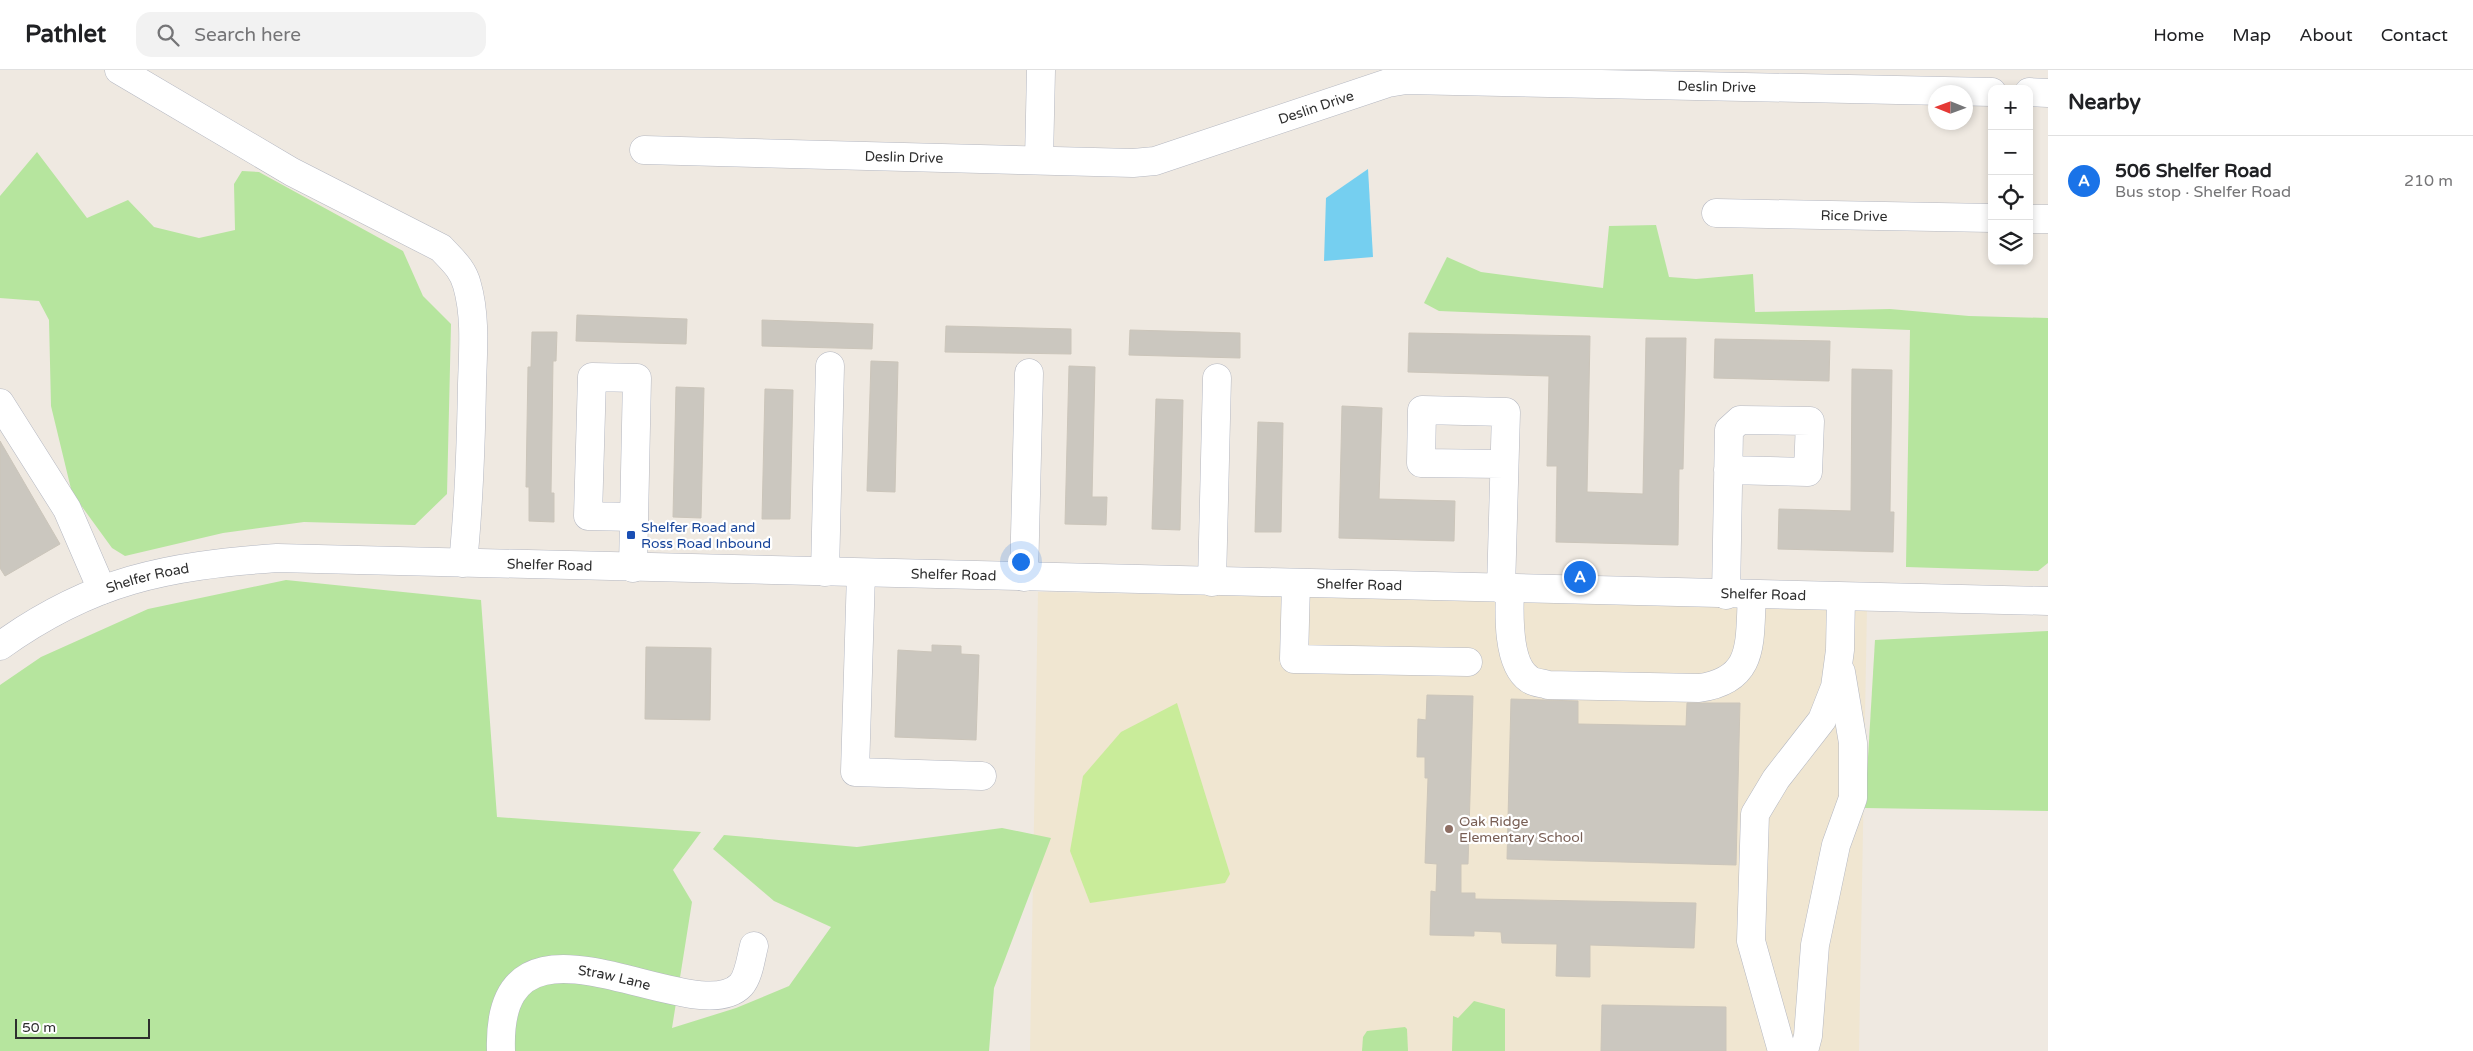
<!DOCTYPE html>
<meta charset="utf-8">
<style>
:root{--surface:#fff;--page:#f2f2f2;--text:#202124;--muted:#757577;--line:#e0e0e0;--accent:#1a73e8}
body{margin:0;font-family:"Varela Round",sans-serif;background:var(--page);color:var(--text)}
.controls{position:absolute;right:15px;top:15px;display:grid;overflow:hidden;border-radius:10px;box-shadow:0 2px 8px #0003}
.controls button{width:45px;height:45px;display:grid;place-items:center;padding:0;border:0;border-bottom:1px solid var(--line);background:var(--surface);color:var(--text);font:25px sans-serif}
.compass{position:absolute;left:1928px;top:15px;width:45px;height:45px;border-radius:50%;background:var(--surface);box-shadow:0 2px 8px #0003;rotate:271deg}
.scale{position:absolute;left:15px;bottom:12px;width:135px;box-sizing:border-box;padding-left:5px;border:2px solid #2e2e2e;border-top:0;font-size:14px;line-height:18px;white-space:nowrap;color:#2e2e2e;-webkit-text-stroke:4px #fff;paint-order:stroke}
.you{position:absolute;left:1020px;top:491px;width:18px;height:18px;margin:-12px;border:4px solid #fff;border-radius:50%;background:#1a73e8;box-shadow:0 0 0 8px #1a73e833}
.badge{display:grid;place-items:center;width:32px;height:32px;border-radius:50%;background:var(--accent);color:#fff;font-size:16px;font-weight:700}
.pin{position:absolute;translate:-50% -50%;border:2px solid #fff;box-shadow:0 1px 5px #0006}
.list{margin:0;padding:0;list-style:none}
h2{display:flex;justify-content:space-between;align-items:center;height:65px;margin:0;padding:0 20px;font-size:21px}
h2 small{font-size:16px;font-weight:400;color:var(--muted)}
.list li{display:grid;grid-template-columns:32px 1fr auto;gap:15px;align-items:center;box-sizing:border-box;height:90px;padding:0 20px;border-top:1px solid var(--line)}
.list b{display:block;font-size:19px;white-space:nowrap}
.list p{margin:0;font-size:16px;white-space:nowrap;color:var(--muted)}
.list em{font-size:16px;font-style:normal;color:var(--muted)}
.icon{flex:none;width:28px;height:28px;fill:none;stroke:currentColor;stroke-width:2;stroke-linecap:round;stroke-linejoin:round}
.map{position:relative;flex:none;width:2048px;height:981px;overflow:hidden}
header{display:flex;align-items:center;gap:30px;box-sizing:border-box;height:70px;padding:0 25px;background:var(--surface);border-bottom:1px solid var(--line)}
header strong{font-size:24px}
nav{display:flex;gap:28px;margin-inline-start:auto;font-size:18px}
.search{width:350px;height:45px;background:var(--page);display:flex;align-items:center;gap:12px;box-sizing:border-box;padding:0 18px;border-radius:15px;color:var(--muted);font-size:19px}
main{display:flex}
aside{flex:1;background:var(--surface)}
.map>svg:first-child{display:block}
.education{fill:#f0e6d1}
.green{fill:#b6e59e}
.pitch{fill:#c9ec9a}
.water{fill:#75cff0}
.building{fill:#cbc7bf;stroke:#cbc5ba}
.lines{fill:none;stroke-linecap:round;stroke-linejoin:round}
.minor-casing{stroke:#b4b7c1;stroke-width:29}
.minor{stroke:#fff;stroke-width:28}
.transit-dot{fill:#1a4fb4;stroke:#fff;stroke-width:2}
.education-dot{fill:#8d6e63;stroke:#fff;stroke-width:2}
.labels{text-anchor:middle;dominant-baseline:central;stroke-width:4.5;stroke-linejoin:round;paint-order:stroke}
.street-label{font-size:14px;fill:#2e2e2e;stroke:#fff}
.transit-label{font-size:14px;fill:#164399;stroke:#fff;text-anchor:start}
.education-label{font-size:14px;fill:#785e54;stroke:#fff;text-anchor:start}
</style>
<header>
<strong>Pathlet</strong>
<div class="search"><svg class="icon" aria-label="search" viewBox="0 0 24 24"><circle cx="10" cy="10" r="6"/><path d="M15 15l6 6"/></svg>Search here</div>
<nav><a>Home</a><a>Map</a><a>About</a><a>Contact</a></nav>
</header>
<main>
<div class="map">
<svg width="2048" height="981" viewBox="0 0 2048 981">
<rect width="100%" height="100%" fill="#efe9e1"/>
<polygon class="education" points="1038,522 1867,537 1859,981 1030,981"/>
<g class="green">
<polygon points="37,82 87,148 128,130 154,157 199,168 235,160 234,114 242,101 259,102 403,181 423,226 451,254 447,424 415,455 304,452 223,463 125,486 112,478 72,423 51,336 49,250 39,231 0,228 0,126"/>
<polygon points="1656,155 1669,207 1696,209 1753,204 1755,242 1890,239 1969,246 2048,248 2048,493 2038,501 1906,497 1910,260 1439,241 1424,233 1447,187 1481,202 1603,218 1609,156"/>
<polygon points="286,510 481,530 497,747 701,762 673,800 692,832 672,958 736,938 789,916 831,857 774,831 713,779 724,765 857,777 1002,758 1051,768 994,918 989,981 0,981 0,615 41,587 148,539"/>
<polygon points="2048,561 2048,741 1865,738 1875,570"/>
<polygon points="1474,931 1505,939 1505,981 1452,981 1453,946 1458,948"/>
<polygon points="1405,957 1407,959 1408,981 1362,981 1363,967 1367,961"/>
</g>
<polygon class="pitch" points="1177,633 1230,804 1225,813 1090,833 1070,781 1083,706 1121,662"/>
<polygon class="water" points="1368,99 1373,187 1324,191 1326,128"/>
<g class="building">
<polygon points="577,245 687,249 686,274 576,271"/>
<polygon points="762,250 873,254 872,279 762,276"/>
<polygon points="946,256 1071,259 1071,284 945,282"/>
<polygon points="1130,260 1240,263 1240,288 1129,285"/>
<polygon points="532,262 557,262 556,291 553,291 551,423 554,423 554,452 529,451 529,417 526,417 528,297 531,297"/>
<polygon points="1409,263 1590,266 1587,422 1643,424 1646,268 1686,268 1683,399 1679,399 1678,475 1556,472 1557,396 1547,396 1549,306 1408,302"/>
<polygon points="1715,269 1830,271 1829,311 1714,308"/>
<polygon points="871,291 898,292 895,422 867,421"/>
<polygon points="1069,296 1095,297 1092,427 1107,427 1106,455 1065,454"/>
<polygon points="1852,299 1892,300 1890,442 1894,442 1893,482 1778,479 1779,439 1851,441"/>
<polygon points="676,317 704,318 701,448 673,447"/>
<polygon points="765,319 793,320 790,449 762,449"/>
<polygon points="1156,329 1183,330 1180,460 1152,459"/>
<polygon points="1342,336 1382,338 1379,429 1455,431 1454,471 1339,468"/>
<polygon points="1258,352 1283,353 1281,462 1255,462"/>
<polygon points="0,371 60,474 5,506 0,498"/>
<polygon points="932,575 961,576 961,584 979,585 976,670 895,667 898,580 932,582"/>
<polygon points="646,577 711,578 710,650 645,649"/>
<polygon points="1427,625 1473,626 1468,794 1461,794 1461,823 1475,823 1475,829 1696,833 1694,878 1590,875 1590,907 1556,906 1557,874 1502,873 1501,862 1474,861 1474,866 1430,865 1431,821 1436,822 1437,794 1425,793 1428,708 1425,708 1425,687 1417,687 1418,649 1426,650"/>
<polygon points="1511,629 1578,631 1578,654 1686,656 1687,633 1740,633 1736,795 1507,789"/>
<polygon points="1602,935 1726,937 1726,981 1601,981"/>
</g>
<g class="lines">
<g class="minor-casing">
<g id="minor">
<path d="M119,0L292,102L441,178C452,190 463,199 467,215C476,246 473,282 472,314C471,374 469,434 463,493"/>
<polyline points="2029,22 2048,23"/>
<path id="s1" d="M644,80L1133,93L1155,91L1388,13L1406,10L1992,22"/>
<polyline points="1039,90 1041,0"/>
<path id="s2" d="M1716,143L1992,148"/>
<polyline points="2029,149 2048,149"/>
<polyline points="0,333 67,439 102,520"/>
<polyline points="633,498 637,308 592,307 588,446 634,447"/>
<polyline points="825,502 830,296"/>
<polyline points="861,503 855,702 982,706"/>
<polyline points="1024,507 1029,303"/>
<polyline points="1212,512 1217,308"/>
<polyline points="1296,514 1294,589 1468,592"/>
<polyline points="1501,519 1506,342 1422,340 1421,393 1504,394"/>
<path d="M1510,519C1509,543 1507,594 1529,609C1534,613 1543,613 1548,615L1699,618C1756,610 1749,572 1752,525"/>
<polyline points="1726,525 1729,360 1740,350 1810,351 1808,402 1728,400"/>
<path id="s3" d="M0,576C92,510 166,496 277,488L2048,531"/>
<path id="s4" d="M501,981C495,812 694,965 741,915C749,906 751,887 754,876"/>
<polyline points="1782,981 1751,871 1755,744 1776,709 1822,650 1835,617 1840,580 1841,527"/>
<polyline points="1804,981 1808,966 1815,875 1836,775 1853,728 1853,673 1841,602"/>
</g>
</g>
<use href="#minor" class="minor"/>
</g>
<rect class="transit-dot" x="626" y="460" width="10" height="10" rx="2.5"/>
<circle class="education-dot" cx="1449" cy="759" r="5"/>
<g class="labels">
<g class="street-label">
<text stroke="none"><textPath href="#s1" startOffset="1086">Deslin Drive</textPath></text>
<text stroke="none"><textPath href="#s1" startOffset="681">Deslin Drive</textPath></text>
<text stroke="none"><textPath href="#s1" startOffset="260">Deslin Drive</textPath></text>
<text stroke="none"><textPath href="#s2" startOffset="138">Rice Drive</textPath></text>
<text stroke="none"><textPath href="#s3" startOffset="568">Shelfer Road</textPath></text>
<text stroke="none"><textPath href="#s3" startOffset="972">Shelfer Road</textPath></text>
<text stroke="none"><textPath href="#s3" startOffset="164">Shelfer Road</textPath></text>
<text stroke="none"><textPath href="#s3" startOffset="1378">Shelfer Road</textPath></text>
<text stroke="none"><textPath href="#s3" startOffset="1782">Shelfer Road</textPath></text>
<text stroke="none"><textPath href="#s4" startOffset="171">Straw Lane</textPath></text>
</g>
<g class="transit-label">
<text x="641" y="457">Shelfer Road and<tspan x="641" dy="16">Ross Road Inbound</tspan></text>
</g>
<g class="education-label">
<text x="1459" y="751">Oak Ridge<tspan x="1459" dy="16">Elementary School</tspan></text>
</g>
</g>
</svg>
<div class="controls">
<button>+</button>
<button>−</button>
<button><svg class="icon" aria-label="locate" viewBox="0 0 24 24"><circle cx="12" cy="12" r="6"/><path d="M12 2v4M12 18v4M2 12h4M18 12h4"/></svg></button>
<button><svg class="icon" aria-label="layers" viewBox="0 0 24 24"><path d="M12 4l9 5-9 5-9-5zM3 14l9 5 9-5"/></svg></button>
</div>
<svg class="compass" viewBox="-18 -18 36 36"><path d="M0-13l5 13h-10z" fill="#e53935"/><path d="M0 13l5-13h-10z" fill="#757577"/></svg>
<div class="scale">50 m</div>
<div class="you"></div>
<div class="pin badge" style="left:1580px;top:507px">A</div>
</div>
<aside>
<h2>Nearby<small></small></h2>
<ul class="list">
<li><span class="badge">A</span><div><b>506 Shelfer Road</b><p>Bus stop · Shelfer Road</p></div><em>210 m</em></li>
</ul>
</aside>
</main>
